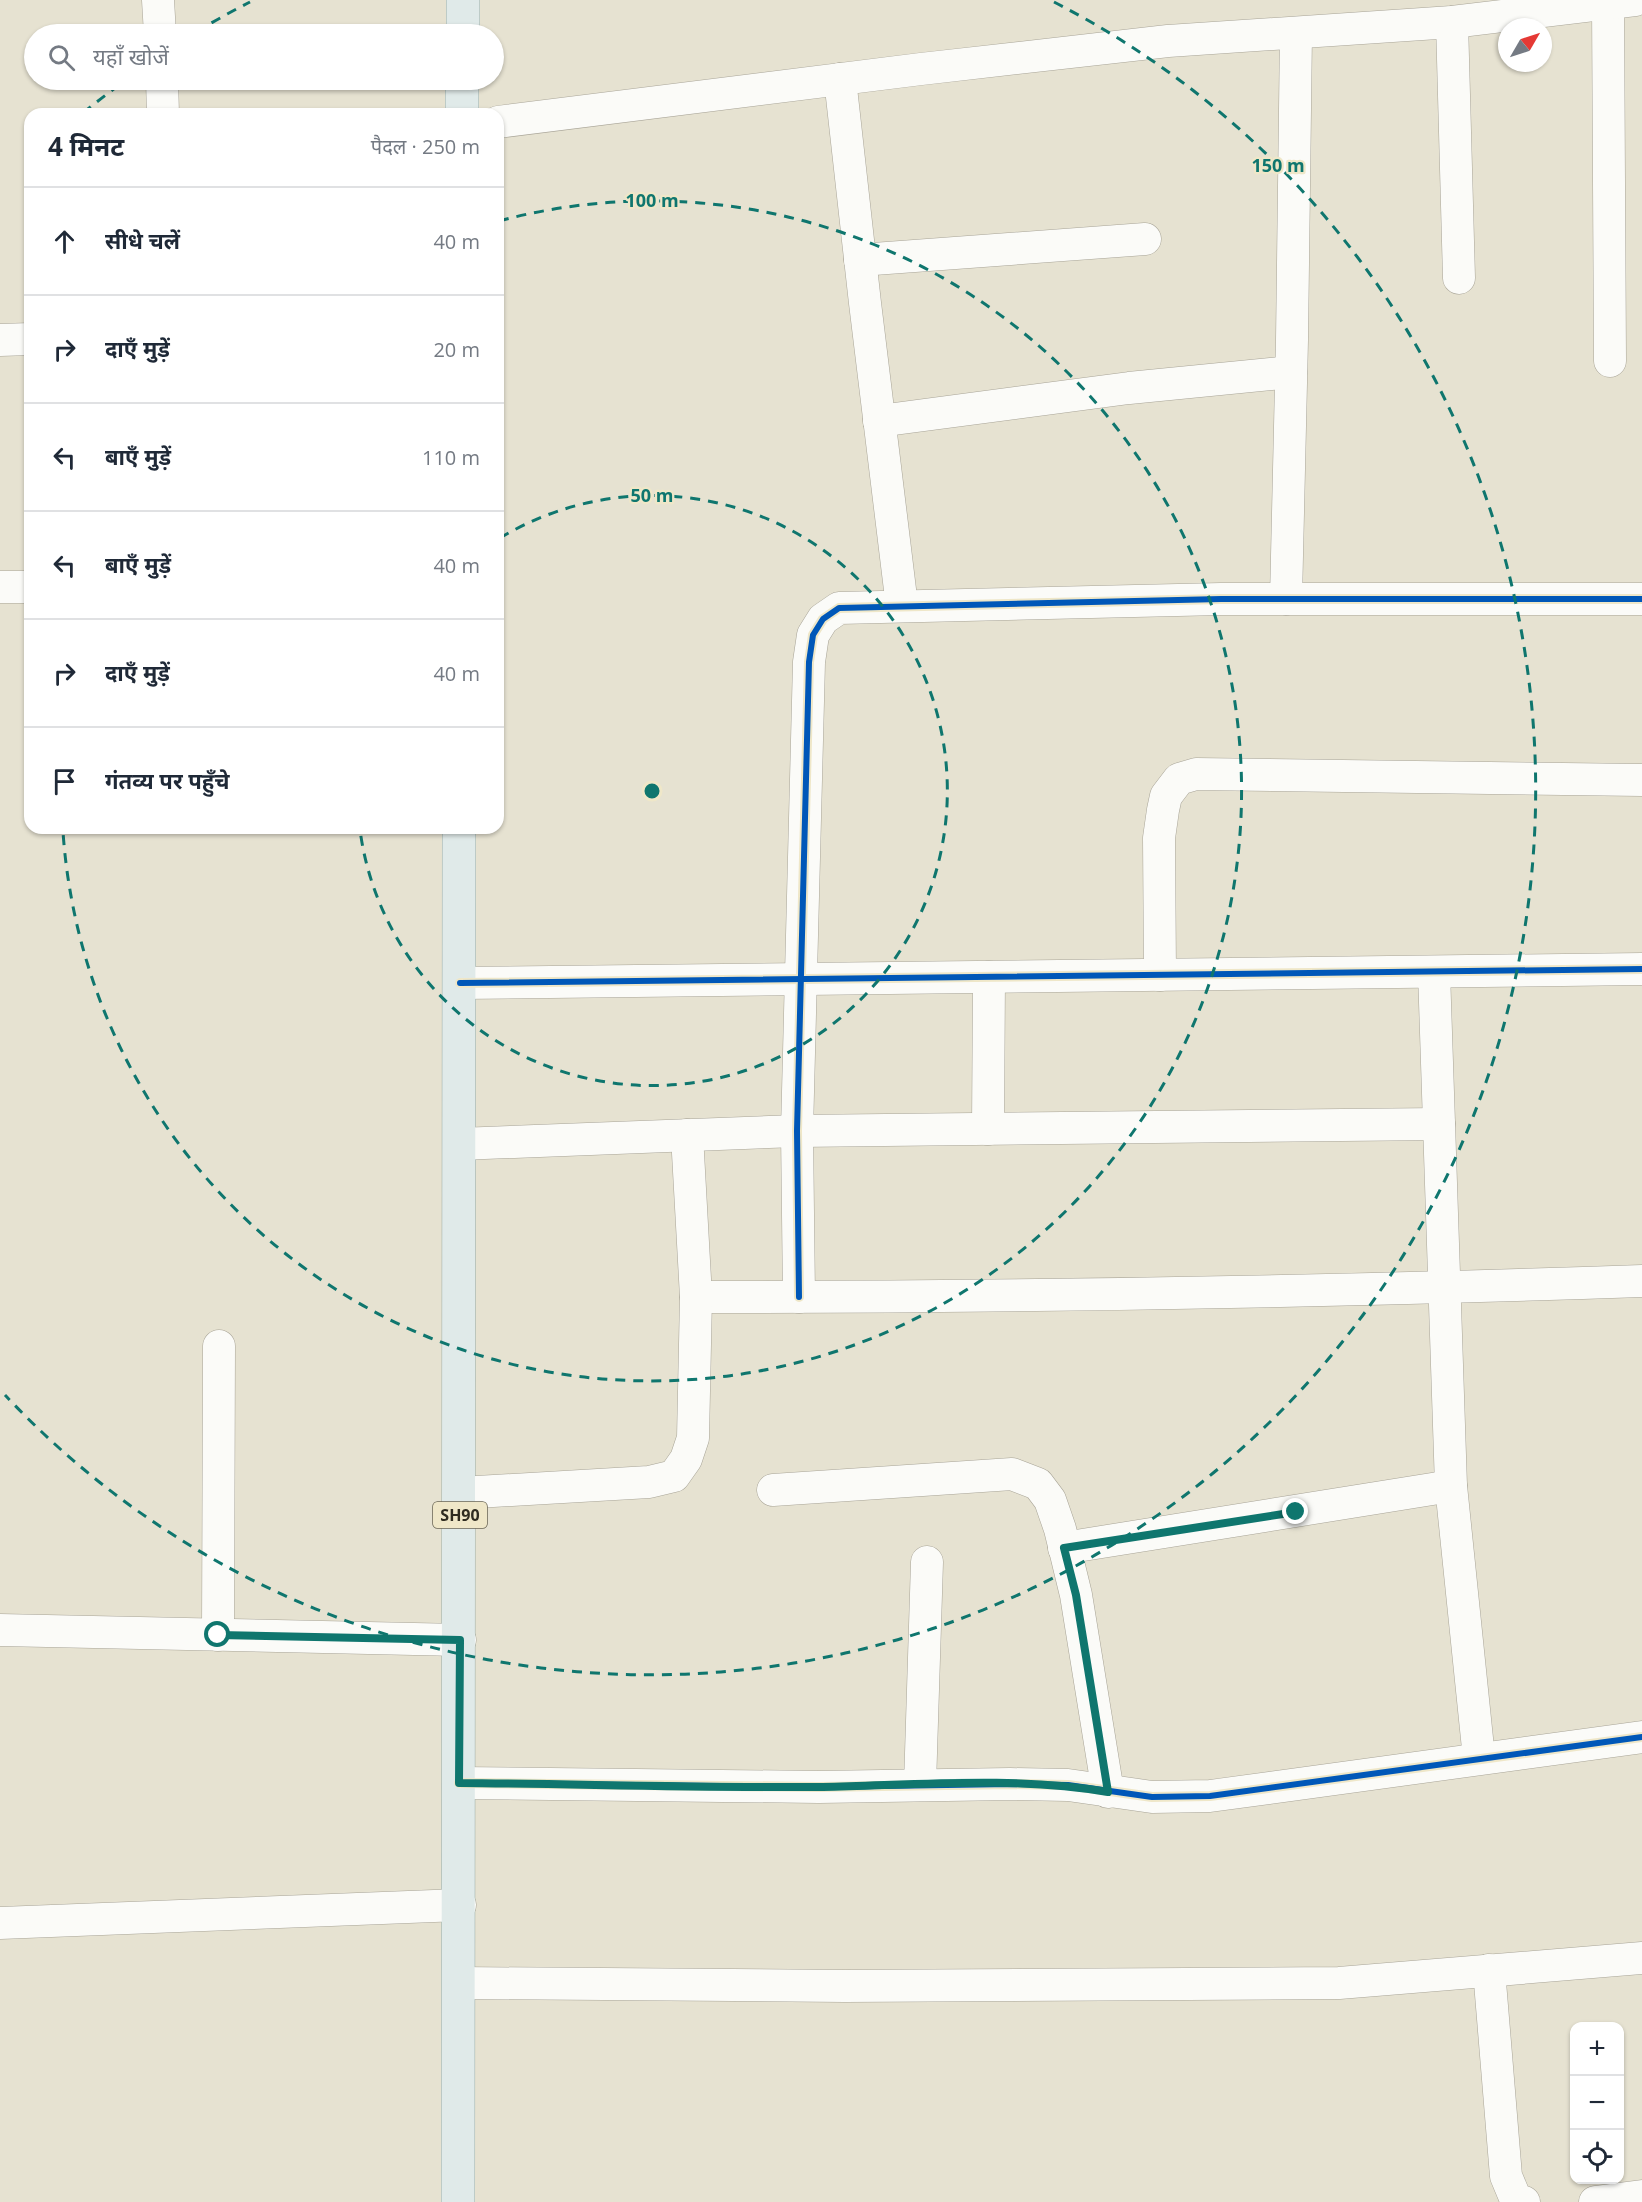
<!DOCTYPE html>
<html lang="hi">
<meta charset="utf-8">
<style>
:root{--surface:#fff;--page:#f6f6f7;--text:#1f2937;--muted:#747a83;--line:#e0e1e3}
body{margin:0;font-family:"Open Sans","Noto Sans Devanagari",sans-serif;background:var(--page);color:var(--text)}
.controls{position:absolute;right:18px;bottom:18px;display:grid;overflow:hidden;border-radius:12px;box-shadow:0 2px 4px #0004}
.controls button{width:54px;height:54px;display:grid;place-items:center;padding:0;border:0;border-bottom:2px solid var(--line);background:var(--surface);color:var(--text);font:30px sans-serif}
.compass{position:absolute;left:1498px;top:18px;width:54px;height:54px;border-radius:50%;background:var(--surface);box-shadow:0 2px 4px #0004;rotate:51deg}
.stop{position:absolute;width:18px;height:18px;margin:-14px;border:4px solid #0f766e;border-radius:50%;background:#fff}
.stop.end{background:#0f766e;border-color:#fff;box-shadow:0 2px 6px #0008}
.list{margin:0;padding:0;list-style:none}
h2{display:flex;justify-content:space-between;align-items:center;height:78px;margin:0;padding:0 24px;font-size:26px}
h2 small{font-size:20px;font-weight:400;color:var(--muted)}
.list li{display:grid;grid-template-columns:39px 1fr auto;gap:18px;align-items:center;box-sizing:border-box;height:108px;padding:0 24px;border-top:2px solid var(--line)}
.list b{display:block;font-size:22px;white-space:nowrap}
.list em{font-size:20px;font-style:normal;color:var(--muted)}
.icon{flex:none;width:33px;height:33px;fill:none;stroke:currentColor;stroke-width:2;stroke-linecap:round;stroke-linejoin:round}
.map{position:relative;flex:none;width:1642px;height:2202px;overflow:hidden}
.search{position:absolute;background:var(--surface);box-shadow:0 2px 4px #0004;left:24px;top:24px;width:480px;height:66px;display:flex;align-items:center;gap:15px;box-sizing:border-box;padding:0 21px;border-radius:33px;color:var(--muted);font-size:22px}
.panel{position:absolute;background:var(--surface);box-shadow:0 2px 4px #0004;left:24px;top:108px;width:480px;height:726px;border-radius:18px}
.map>svg:first-child{display:block}
.lines{fill:none;stroke-linecap:round;stroke-linejoin:round}
.street-casing{stroke:#a8a497;stroke-width:33}
.primary-casing{stroke:#9baca5;stroke-width:34}
.street{stroke:#fbfbf8;stroke-width:32}
.primary{stroke:#e0eae9;stroke-width:33}
.cycleway-casing{stroke:#efe7c8;stroke-width:10}
.cycleway{stroke:#0057b8;stroke-width:6}
.route{stroke:#0f766e;stroke-width:8}
.ring{fill:none;stroke:#0f766e;stroke-width:3;stroke-dasharray:10 8}
.labels{text-anchor:middle;dominant-baseline:central;stroke-width:4.5;stroke-linejoin:round;paint-order:stroke}
.shield{fill:#efe7c8;stroke:#696452;stroke-width:1.5}
.shield-label{font-size:16px;font-weight:bold;fill:#2f2c20}
.centre{fill:#0f766e;stroke:#efe7c8;stroke-width:3}
.ring-label{font-size:18px;text-anchor:middle;font-weight:bold;fill:#0f766e;stroke:#efe7c8;stroke-width:4.5;stroke-linejoin:round;paint-order:stroke}
</style>
<div class="map">
<svg width="1642" height="2202" viewBox="0 0 1642 2202">
<rect width="100%" height="100%" fill="#e6e2d1"/>
<g class="lines">
<g class="street-casing">
<g id="street">
<polyline points="158,0 160,34"/>
<polyline points="1608,3 1610,361"/>
<polyline points="1452,22 1459,278"/>
<polyline points="840,79 865,303 902,606"/>
<polyline points="162,80 163,114"/>
<polyline points="498,122 921,69 1168,41 1452,22 1635,0"/>
<polyline points="860,260 1145,239"/>
<polyline points="0,340 30,339"/>
<polyline points="879,421 1129,388 1291,372"/>
<polyline points="0,587 30,587"/>
<polyline points="1286,599 1292,340 1296,33"/>
<polyline points="1434,972 1451,1486 1479,1758"/>
<polyline points="1160,975 1159,838 1163,810 1166,796 1179,779 1196,774 1642,780"/>
<polyline points="460,983 1642,969"/>
<polyline points="988,1129 989,977"/>
<polyline points="459,1144 797,1131 1439,1124"/>
<path d="M696,1297C1011,1297 1327,1292 1642,1281"/>
<polyline points="799,1297 797,1131 809,662 813,635 823,619 839,608 1221,599 1642,599"/>
<polyline points="773,1490 1012,1474 1038,1484 1050,1500 1060,1529 1076,1595 1108,1792"/>
<polyline points="460,1493 649,1482 674,1476 686,1459 693,1438 696,1297 687,1135"/>
<polyline points="1064,1548 1451,1486"/>
<polyline points="0,1630 460,1640"/>
<polyline points="218,1635 219,1346"/>
<polyline points="459,1783 819,1787 1010,1784 1068,1785 1152,1797 1210,1796 1642,1737"/>
<polyline points="920,1785 927,1562"/>
<polyline points="0,1923 460,1905"/>
<polyline points="1489,1970 1506,2176 1516,2200 1524,2202"/>
<polyline points="460,1983 845,1986 1339,1983 1642,1958"/>
<polyline points="1595,2202 1642,2196"/>
</g>
</g>
<g class="primary-casing">
<g id="primary">
<polyline points="463,34 463,0"/>
<polyline points="462,114 462,80"/>
<polyline points="458,2202 459,828"/>
</g>
</g>
<use href="#street" class="street"/>
<use href="#primary" class="primary"/>
<g class="cycleway-casing">
<g id="cycleway">
<polyline points="460,983 1642,969"/>
<polyline points="799,1297 797,1131 809,662 813,635 823,619 839,608 1221,599 1642,599"/>
<polyline points="459,1783 819,1787 1010,1784 1068,1785 1152,1797 1210,1796 1642,1737"/>
</g>
</g>
<use href="#cycleway" class="cycleway"/>
</g>
<g class="lines">
<path class="route" d="M218,1635L460,1640L459,1783C580,1784 702,1788 823,1787C917,1785 1014,1776 1108,1792L1076,1595L1064,1548L1296,1512"/>
</g>
<g class="ring">
<path d="M500 538A295 295 0 1 1 360 830"/>
<path d="M499 221A590 590 0 1 1 63 832"/>
<path d="M83 113A885 885 0 0 1 126 80M196 32A885 885 0 0 1 250 2M1054 2A885 885 0 1 1 5 1395"/>
</g>
<g class="labels">
<rect class="shield" x="433" y="1502" width="54" height="26" rx="4.5"/>
<g class="shield-label">
<text x="460" y="1515">SH90</text>
</g>
</g>
<circle cx="652" cy="791" r="9" class="centre"/>
<g class="ring-label">
<text x="1278" y="172">150 m</text>
<text x="652" y="207">100 m</text>
<text x="652" y="502">50 m</text>
</g>
</svg>
<div class="controls">
<button>+</button>
<button>−</button>
<button><svg class="icon" aria-label="locate" viewBox="0 0 24 24"><circle cx="12" cy="12" r="6"/><path d="M12 2v4M12 18v4M2 12h4M18 12h4"/></svg></button>
</div>
<svg class="compass" viewBox="-18 -18 36 36"><path d="M0-13l5 13h-10z" fill="#e53935"/><path d="M0 13l5-13h-10z" fill="#747a83"/></svg>
<div class="stop" style="left:218px;top:1635px"></div>
<div class="stop end" style="left:1296px;top:1512px"></div>
<div class="search"><svg class="icon" aria-label="search" viewBox="0 0 24 24"><circle cx="10" cy="10" r="6"/><path d="M15 15l6 6"/></svg>यहाँ खोजें</div>
<section class="panel">
<h2>4 मिनट<small>पैदल · 250 m</small></h2>
<ul class="list">
<li><svg class="icon" aria-label="ahead" viewBox="0 0 24 24"><path d="M12 20V5M6 11l6-6 6 6"/></svg><div><b>सीधे चलें</b></div><em>40 m</em></li>
<li><svg class="icon" aria-label="right" viewBox="0 0 24 24"><path d="M7 20v-9h11M14 6l5 5-5 5"/></svg><div><b>दाएँ मुड़ें</b></div><em>20 m</em></li>
<li><svg class="icon" aria-label="left" viewBox="0 0 24 24"><path d="M17 20v-9H6M10 6l-5 5 5 5"/></svg><div><b>बाएँ मुड़ें</b></div><em>110 m</em></li>
<li><svg class="icon" aria-label="left" viewBox="0 0 24 24"><path d="M17 20v-9H6M10 6l-5 5 5 5"/></svg><div><b>बाएँ मुड़ें</b></div><em>40 m</em></li>
<li><svg class="icon" aria-label="right" viewBox="0 0 24 24"><path d="M7 20v-9h11M14 6l5 5-5 5"/></svg><div><b>दाएँ मुड़ें</b></div><em>40 m</em></li>
<li><svg class="icon" aria-label="arrive" viewBox="0 0 24 24"><path d="M6 21V4h12l-3 4 3 4H6"/></svg><div><b>गंतव्य पर पहुँचे</b></div></li>
</ul>
</section>
</div>
